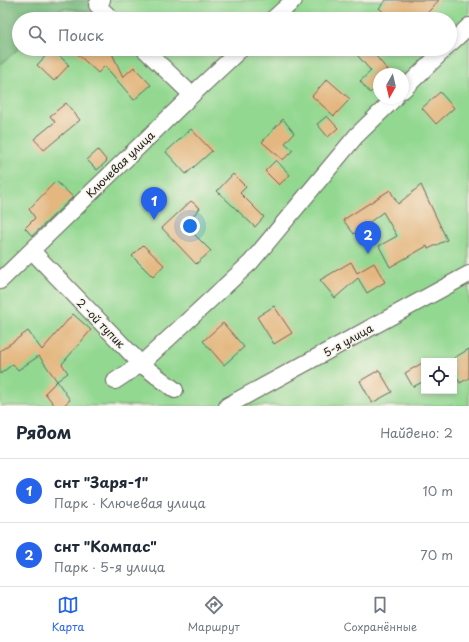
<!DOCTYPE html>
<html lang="ru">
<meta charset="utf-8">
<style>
:root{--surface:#fff;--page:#f6f6f7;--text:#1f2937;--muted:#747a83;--line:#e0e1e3;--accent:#2563eb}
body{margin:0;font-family:"Playpen Sans",sans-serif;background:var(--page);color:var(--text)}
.controls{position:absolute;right:12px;bottom:12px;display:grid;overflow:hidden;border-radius:0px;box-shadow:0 2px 6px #0003}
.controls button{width:36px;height:36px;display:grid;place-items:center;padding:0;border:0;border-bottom:1px solid var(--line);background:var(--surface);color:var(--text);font:20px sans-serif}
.compass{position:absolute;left:373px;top:68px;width:36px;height:36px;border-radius:50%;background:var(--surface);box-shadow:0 2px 6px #0003;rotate:188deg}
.you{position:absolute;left:190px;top:226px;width:14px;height:14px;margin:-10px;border:3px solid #fff;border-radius:50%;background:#1a73e8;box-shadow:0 0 0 6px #1a73e833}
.badge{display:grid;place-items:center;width:26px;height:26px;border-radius:50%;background:var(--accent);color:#fff;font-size:13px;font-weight:700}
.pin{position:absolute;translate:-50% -33px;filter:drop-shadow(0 1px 2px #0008)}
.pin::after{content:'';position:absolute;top:21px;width:14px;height:12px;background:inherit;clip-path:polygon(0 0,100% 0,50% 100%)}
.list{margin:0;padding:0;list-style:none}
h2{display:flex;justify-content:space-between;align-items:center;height:52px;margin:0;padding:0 16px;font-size:17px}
h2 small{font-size:13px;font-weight:400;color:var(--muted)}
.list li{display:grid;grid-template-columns:26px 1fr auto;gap:12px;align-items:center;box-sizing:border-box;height:64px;padding:0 16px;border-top:1px solid var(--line)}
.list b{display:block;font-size:15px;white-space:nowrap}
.list p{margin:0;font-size:13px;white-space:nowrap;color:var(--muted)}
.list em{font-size:13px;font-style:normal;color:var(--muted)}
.icon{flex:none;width:22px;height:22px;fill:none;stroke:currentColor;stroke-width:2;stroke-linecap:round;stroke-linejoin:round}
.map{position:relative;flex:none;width:469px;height:406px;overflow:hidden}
.search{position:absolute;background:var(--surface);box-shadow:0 2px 6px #0003;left:12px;right:12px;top:12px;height:44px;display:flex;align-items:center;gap:10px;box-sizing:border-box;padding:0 14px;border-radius:22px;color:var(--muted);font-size:15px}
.sheet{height:180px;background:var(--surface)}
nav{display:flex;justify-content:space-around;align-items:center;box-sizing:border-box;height:56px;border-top:1px solid var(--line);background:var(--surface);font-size:11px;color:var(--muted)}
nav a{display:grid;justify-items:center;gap:2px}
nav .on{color:var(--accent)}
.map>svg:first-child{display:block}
.green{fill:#93d891;stroke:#587a56;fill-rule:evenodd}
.forest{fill:#76b87b;stroke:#496a4c}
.building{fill:#e4b780}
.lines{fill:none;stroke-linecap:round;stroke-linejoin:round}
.street-casing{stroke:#66645c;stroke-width:18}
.street{stroke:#fff;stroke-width:16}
.labels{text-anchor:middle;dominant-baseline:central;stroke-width:3;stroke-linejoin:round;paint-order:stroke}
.street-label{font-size:11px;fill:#1c1c1c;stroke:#f7f3e8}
</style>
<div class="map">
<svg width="469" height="406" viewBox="0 0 469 406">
<rect width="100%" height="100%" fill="#f7f3e8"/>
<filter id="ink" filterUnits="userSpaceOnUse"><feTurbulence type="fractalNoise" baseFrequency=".025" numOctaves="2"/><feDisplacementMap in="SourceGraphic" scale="8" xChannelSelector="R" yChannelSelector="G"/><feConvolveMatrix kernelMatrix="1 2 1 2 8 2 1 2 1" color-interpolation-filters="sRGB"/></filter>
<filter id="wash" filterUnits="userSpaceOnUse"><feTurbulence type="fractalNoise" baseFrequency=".012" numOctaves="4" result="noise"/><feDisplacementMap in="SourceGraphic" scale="16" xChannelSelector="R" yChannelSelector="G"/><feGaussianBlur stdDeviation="0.9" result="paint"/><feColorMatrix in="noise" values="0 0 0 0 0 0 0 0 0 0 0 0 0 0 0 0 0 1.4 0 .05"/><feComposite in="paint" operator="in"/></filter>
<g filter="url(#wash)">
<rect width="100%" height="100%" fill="#f0ead3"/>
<path class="green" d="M104,0H469V406H0V65L19,48V49H450V19H50L63,8L91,12ZM379,74H403V98H379ZM424,361H454V391H424Z"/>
<polygon class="forest" points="0,0 104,0 91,12 63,8 50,19 19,19 19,48 0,65"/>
<g id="blocks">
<g class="building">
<polygon points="386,0 439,0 422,19 391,19 379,8"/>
<polygon points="52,49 69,65 54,81 37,65"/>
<polygon points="72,49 110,49 123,77 134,67 151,85 134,100 105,66 98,73"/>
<polygon points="352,49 370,49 391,74 379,74 379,85 370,93 360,81 371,71"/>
<polygon points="327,79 350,99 334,116 312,96"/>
<polygon points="440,92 454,108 436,124 422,108"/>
<polygon points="66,103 80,120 44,150 34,139 55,122 50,116"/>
<polygon points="327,116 338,128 328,137 317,124"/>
<polygon points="283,119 294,133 285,143 293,150 283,160 262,142"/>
<polygon points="191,129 212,151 186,174 166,152"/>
<polygon points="98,150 107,161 97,170 87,160"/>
<polygon points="276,160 290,175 279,185 265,171"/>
<polygon points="233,174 246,187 240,193 264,217 255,227 217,191"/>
<polygon points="56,181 73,197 32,236 25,228 35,218 29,209"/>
<polygon points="421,185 447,240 428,249 427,246 390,267 379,246 397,236 383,212 354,234 343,220 390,190 398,204"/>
<polygon points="191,201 200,208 185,225 211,251 196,264 162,228"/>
<polygon points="143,245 164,265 153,277 132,256"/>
<polygon points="351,262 357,273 374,263 385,282 367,293 358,278 335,298 320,280"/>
<polygon points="274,306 292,333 274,344 257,317"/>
<polygon points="73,314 91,330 62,364 68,373 57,381 39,356 18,370 13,364 0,374 0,351 28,331 42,350"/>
<polygon points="223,323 244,347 224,365 203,341"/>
<polygon points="469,349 469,378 460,383 454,372 454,358"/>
<polygon points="424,362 424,381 413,387 405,373"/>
<polygon points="379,370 392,392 372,403 360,381"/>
<polygon points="57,381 70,400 63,406 55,406 45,393"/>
</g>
</g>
</g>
<g filter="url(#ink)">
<use href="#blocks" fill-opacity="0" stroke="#66645c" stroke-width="1"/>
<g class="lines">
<g class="street-casing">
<g id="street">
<polyline points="102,0 97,5 112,19"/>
<polyline points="273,19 294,0"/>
<polyline points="450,44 469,26"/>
<polyline points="144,49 192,95"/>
<polyline points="403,90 445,49"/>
<polyline points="32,251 141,364 175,390"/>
<polyline points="0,281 192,95 241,49"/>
<polyline points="115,381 141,364 251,262 356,136 395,98"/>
<polyline points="227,406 469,274"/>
</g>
</g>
<use href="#street" class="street"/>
</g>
</g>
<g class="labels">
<g class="street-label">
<text transform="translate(120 164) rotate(-44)">Ключевая улица</text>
<text transform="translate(101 323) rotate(46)">2 -ой тупик</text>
<text transform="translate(348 340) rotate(-29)">5-я улица</text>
</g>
</g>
</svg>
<div class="controls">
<button><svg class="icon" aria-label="locate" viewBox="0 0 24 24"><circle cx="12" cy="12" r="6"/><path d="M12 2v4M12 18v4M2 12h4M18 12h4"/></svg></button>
</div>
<svg class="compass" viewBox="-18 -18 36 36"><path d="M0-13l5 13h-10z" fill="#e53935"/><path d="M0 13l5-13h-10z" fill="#747a83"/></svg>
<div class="you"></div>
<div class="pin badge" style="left:154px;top:220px">1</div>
<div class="pin badge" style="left:368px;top:254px">2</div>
<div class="search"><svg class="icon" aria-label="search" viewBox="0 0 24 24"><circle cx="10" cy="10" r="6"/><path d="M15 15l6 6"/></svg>Поиск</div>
</div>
<section class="sheet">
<h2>Рядом<small>Найдено: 2</small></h2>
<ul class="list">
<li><span class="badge">1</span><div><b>снт &quot;Заря-1&quot;</b><p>Парк · Ключевая улица</p></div><em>10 m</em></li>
<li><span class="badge">2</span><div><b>снт &quot;Компас&quot;</b><p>Парк · 5-я улица</p></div><em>70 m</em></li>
</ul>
</section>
<nav>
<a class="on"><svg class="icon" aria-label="map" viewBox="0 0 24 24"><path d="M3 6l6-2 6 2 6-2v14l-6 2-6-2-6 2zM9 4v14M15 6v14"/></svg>Карта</a>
<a><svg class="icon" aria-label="directions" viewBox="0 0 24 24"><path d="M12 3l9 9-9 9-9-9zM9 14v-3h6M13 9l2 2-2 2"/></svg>Маршрут</a>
<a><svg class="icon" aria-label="saved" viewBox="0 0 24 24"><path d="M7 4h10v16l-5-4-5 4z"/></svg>Сохранённые</a>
</nav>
